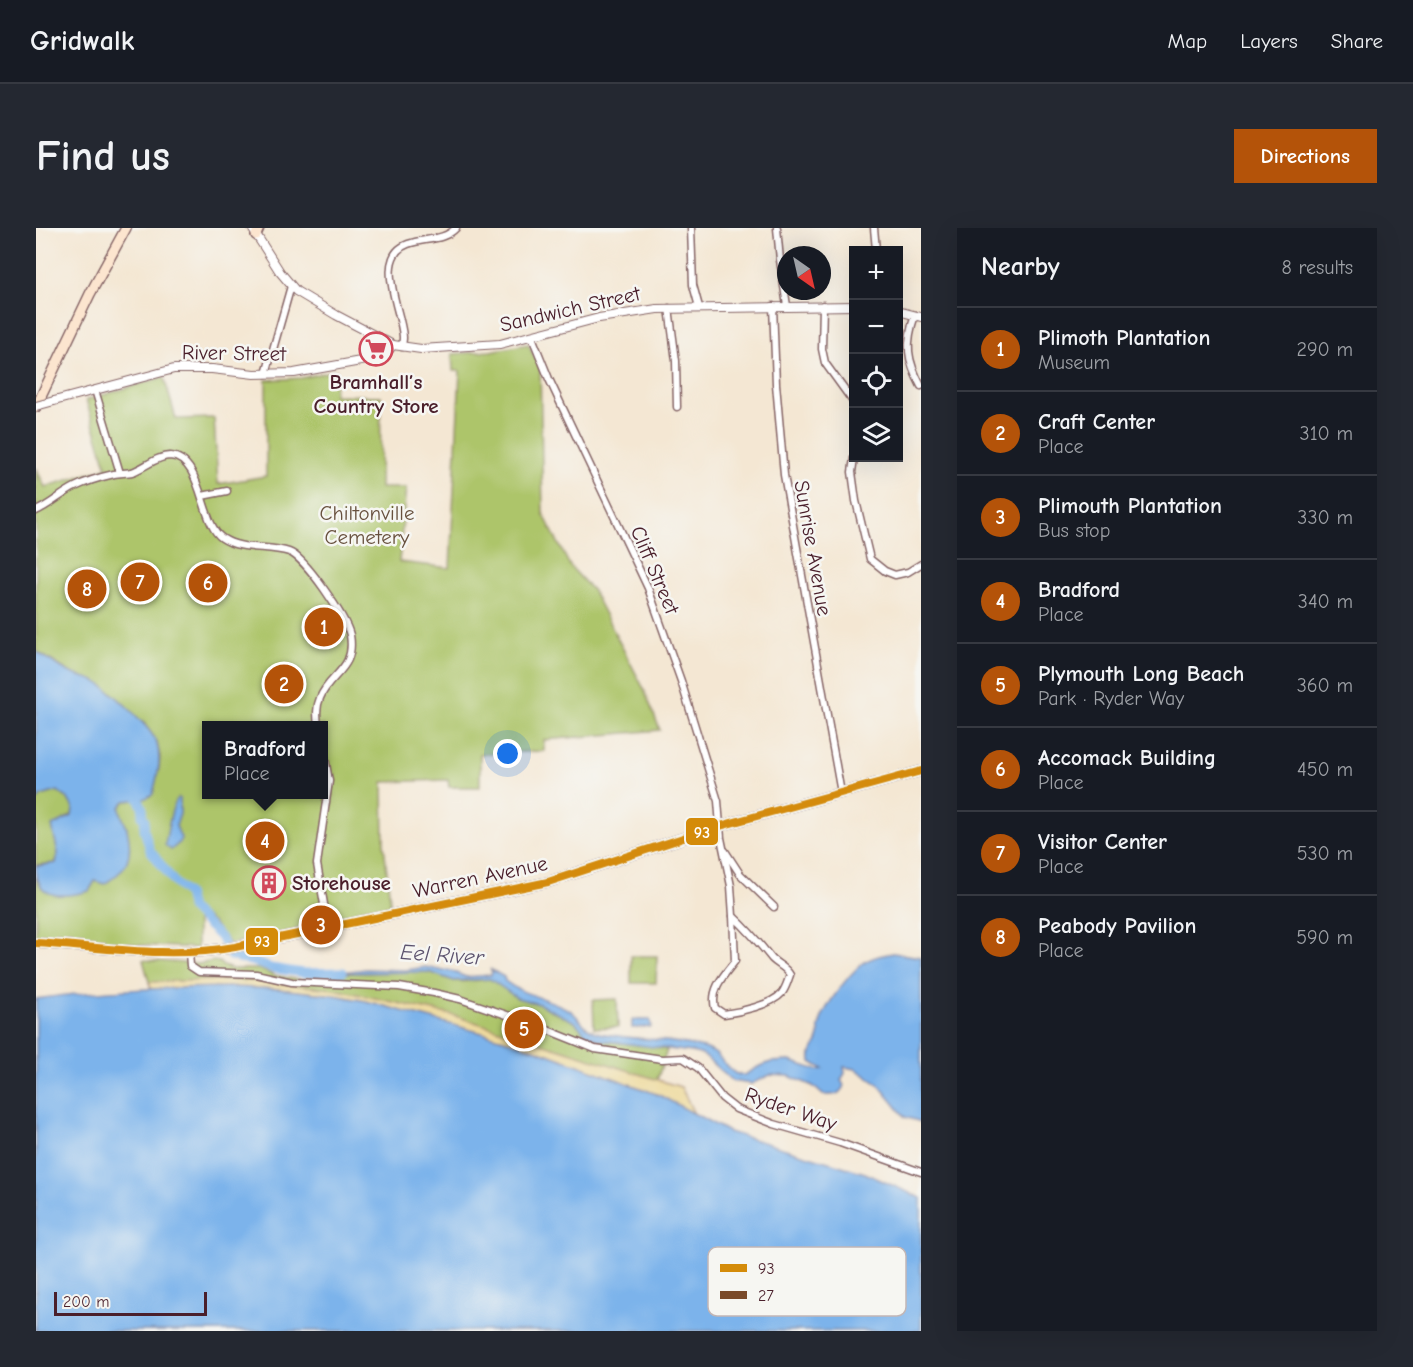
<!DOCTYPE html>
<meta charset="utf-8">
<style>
:root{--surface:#171b24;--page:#242831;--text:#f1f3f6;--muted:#9ea1a6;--line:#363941;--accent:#b45309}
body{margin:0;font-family:"Comic Neue",sans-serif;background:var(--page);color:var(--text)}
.controls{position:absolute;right:18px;top:18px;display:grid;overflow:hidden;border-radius:0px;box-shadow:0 6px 24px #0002}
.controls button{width:54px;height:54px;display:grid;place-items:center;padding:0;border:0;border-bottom:2px solid var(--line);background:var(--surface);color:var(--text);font:30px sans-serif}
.compass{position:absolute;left:741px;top:18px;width:54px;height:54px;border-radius:50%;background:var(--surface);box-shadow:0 6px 24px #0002;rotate:146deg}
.scale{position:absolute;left:18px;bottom:15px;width:153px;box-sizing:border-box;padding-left:6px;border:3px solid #4a1f2b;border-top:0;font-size:16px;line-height:21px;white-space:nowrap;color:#4a1f2b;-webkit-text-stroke:4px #f6f6f2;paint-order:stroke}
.you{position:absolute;left:472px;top:526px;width:21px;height:21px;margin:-15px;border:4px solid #fff;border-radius:50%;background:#1a73e8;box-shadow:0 0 0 9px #1a73e833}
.badge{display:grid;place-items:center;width:39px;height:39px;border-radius:50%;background:var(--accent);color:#fff;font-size:20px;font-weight:700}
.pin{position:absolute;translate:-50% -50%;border:3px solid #fff;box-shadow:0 2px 6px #0006}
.popup{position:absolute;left:166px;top:493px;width:126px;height:78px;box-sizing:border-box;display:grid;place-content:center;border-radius:0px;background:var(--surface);filter:drop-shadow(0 2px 4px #0005);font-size:20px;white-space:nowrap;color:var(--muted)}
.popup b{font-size:22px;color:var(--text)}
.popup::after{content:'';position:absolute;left:50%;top:100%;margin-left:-12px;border:12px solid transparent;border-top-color:var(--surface)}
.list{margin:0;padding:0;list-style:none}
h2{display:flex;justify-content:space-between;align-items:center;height:78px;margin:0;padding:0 24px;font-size:26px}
h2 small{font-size:20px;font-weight:400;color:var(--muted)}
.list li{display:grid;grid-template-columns:39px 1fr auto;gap:18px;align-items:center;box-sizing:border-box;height:84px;padding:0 24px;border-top:2px solid var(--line)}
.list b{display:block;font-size:22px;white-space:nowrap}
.list p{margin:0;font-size:20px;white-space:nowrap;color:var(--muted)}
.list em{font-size:20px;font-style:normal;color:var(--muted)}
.icon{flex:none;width:33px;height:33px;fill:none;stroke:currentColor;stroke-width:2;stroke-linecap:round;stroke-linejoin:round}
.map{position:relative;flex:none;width:885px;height:1103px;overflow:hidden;border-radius:0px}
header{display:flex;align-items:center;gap:36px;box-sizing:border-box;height:84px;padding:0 30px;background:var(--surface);border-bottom:2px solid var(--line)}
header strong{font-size:28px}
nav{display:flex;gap:33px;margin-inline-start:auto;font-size:21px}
.intro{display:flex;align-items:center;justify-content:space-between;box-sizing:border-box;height:144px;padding:0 36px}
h1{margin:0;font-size:42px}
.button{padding:15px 27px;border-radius:0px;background:var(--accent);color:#fff;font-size:21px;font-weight:700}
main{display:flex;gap:36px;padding:0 36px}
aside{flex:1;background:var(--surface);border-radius:0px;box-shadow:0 6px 24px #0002}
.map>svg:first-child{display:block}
.green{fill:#adc56a;stroke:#7c724a;stroke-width:1.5;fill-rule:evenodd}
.sand{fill:#eeda9e;stroke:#9c7c64;stroke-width:1.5}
.water{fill:#7cb3eb;stroke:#63698b;stroke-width:1.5}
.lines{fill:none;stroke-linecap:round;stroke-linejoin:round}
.river{stroke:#7cb3eb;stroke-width:9}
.minor-casing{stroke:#866566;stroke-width:9}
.tertiary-casing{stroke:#866566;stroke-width:10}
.secondary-casing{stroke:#866566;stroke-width:12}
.primary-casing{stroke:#866566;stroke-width:12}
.minor{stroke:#fff;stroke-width:6}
.tertiary{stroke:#fff;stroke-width:8}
.secondary{stroke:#fce5cf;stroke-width:9}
.primary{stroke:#f7be87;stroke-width:9}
.tertiary-bridge-casing{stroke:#866566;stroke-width:10;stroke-linecap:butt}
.tertiary-bridge{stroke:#fff;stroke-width:8}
.bus-1-casing{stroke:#f6f6f2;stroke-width:12}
.bus-1{stroke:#d48b09;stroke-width:8}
.labels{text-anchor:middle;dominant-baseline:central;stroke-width:5;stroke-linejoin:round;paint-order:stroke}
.street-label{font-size:21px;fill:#4a1f2b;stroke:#f6f6f2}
.poi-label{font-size:21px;font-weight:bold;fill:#4a1f2b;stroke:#f6f6f2}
.park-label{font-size:21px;fill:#68513e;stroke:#f6f6f2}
.water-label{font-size:22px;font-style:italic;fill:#5c536e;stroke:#f6f6f2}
.key{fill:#f6f6f2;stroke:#c2b6b6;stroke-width:1.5}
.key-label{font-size:16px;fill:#4a1f2b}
.line-badge{stroke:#f6f6f2;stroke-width:2}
.badge-label{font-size:16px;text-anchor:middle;font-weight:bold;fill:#fff}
</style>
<header>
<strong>Gridwalk</strong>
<nav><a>Map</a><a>Layers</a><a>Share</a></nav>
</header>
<div class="intro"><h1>Find us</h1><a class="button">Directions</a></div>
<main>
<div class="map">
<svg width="885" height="1103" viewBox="0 0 885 1103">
<rect width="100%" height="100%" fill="#f6f6f2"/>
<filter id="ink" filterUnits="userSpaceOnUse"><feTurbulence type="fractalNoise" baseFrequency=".0167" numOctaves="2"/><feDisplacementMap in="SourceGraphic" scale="12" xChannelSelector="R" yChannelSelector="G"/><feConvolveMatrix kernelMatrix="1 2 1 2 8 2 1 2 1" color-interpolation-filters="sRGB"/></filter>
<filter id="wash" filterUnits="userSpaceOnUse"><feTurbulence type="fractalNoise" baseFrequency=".008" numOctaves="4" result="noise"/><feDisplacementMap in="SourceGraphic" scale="24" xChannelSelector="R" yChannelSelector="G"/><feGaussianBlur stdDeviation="1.35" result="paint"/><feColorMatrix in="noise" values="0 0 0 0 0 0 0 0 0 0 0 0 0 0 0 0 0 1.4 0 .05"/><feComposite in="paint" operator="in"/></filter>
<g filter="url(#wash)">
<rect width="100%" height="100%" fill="#f4e7d3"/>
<g class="green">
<path d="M492,116L504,140L507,285L534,338L557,363L563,375L608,461L624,502L508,512V523L444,526V559H413L412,552L347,554L348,616L355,683L194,716L177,695L165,686L161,694V720L0,712V649L6,660L91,600L84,587V579L89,573L108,571L123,541L124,529L121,514L109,496L61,454L35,445L0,423V240L9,259L71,240L50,172L128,149L140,191L178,190L182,256L230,248V152L265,150L300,142L298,167L345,168L344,260H370L363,334L414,340L424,143H417L416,126L454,123ZM170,498H288V566H170Z"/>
<polygon points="22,563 32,571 38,580 36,587 17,598 22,625 20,635 0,637 0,574 5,568"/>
<polygon points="595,728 621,728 620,755 595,755"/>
<path d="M107,732L162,736L178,733L183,734L187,738L196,741H223L240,748L265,752L311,745L393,744C401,745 405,749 412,751C425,756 441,752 454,751L482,770L503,776L539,794L553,808L563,812L614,818L631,822L620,855L197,759L115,761Z"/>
<polygon points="581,771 582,799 558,800 557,772"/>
</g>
<polygon class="sand" points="177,752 218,753 298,761 416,787 645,859 659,888 623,867 504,823 330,773 298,767 242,761 197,759 115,761 113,754"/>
<g class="water">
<path d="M0,423C11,431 23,439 35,445C44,449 53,450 61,454C75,462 118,502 121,516C126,533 121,549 117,566L108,571L89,573L84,579C84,587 89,593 91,601C98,628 91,643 68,656L59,653L53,663C27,670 0,673 0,638L20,635L22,625L16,598L36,588L37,580L32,571L22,563L5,568L0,574Z"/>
<path d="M142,570L144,571V586L140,598L145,610L143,615L135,622L129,617C131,607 135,576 142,570Z"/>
<path d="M857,725L885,729V894L869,889L843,857L820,841L808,839L809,845L805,852L808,858C803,868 798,867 787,867L777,858L753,848L734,847L715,856L696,853L667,827L656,824L563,812L550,806L539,794L503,776L481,770L454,751L418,753L393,744L297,745L330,741L370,742L390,739L408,743L412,742L430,749L455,747L456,744L454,741L468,749L469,753C488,768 514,770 535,783C545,791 550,803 563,805C596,812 631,810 663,819C669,820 676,823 680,826C689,834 695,848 708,847L722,839L735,834L754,833L781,842L787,841L775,834C773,822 781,819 783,808C784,805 782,802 783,799C786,781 812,747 826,736C835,729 846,727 857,725Z"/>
<path d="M197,759L242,761L298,767L330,773L468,811L504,823L623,867L693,904L829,945L885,970V1103H0V771C65,761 131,760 197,759Z"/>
<polygon points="596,792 614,792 615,799 596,800"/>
</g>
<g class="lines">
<polyline class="river" points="98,561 107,581 106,587 109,593 108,601 114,622 139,655 151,666 155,681 184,709 194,728 215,733 235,740 267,745 307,744"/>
</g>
</g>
<g filter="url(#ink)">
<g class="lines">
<g class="minor-casing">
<g id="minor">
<polyline points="655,0 657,57 663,79"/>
<polyline points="741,0 744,32 751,78"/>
<polyline points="838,0 840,22"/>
<polyline points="787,77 786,121 789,135 818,175"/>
<polyline points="737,78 740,156 748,247 805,565"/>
<polyline points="633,80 640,133 641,179"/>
<path d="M879,87C869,116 871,132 885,158"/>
<polyline points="496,109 513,151 612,360 645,453 682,573 685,610 695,658 697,688"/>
<path d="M366,119C366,116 367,113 367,110C367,86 336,29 372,16C388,10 408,13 420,0"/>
<polyline points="230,146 255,58"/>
<polyline points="59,162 84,245"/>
<polyline points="818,230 816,244 820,273 834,331 849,343 859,347 872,344 885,336"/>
<polyline points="166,268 191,263"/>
<path d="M0,283C14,277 25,266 39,259C51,253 65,249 78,246C84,245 91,245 96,244C108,240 121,228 134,228C167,230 164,295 186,310C205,323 232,317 253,324C269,329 310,390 314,407C320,442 294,445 284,470C280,479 281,488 282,498"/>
<polyline points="288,524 293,553 281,636 289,682 289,701"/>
<polyline points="689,623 704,646 738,679"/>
<polyline points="290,682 297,693 299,699"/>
<path d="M697,688C711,701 724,716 736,731C742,737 750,739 754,747C752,752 750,760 746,765C736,777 703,784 688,786L679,780C674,761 688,747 699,733Z"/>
<polyline points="153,724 154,738 163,744 220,746 256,754 363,759 398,765 424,771 494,795 559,821 626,831 647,830 662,840 686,870 700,881 738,896 804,915 885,944"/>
</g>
</g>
<g class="tertiary-casing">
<g id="tertiary">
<polyline points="216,0 244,44 260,63 300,87 357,117 385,121 464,116 563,90 621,81 818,78"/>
<polyline points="862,83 885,89"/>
<polyline points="18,173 138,141 176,141 218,146 258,145 347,129 357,117"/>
</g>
</g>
<g class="secondary-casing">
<g id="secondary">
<polyline points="220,7 223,0"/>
<polyline points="0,179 54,66 90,0"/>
</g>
</g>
<g class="primary-casing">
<path id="primary" d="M0,715C65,719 134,731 199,719L512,654L684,598L885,543"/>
</g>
<use href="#minor" class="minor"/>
<use href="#tertiary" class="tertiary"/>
<use href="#secondary" class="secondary"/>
<use href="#primary" class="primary"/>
<g class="tertiary-bridge-casing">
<polyline id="tertiary-bridge" points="0,178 18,173"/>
</g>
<use href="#tertiary-bridge" class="tertiary-bridge"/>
<g class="bus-1-casing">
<path id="bus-1" d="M0,715C65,719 134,731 199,719L512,654L684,598L885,543"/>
</g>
<use href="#bus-1" class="bus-1"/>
</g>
</g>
<defs>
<g id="supermarket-ring" transform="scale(1.725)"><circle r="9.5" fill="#f6f6f2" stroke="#d1495b" stroke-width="1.5"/><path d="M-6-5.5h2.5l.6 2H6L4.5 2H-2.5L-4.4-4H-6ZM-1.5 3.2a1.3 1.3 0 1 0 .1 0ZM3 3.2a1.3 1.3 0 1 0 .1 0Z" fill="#d1495b"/></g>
<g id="building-ring" transform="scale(1.725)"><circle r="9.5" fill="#f6f6f2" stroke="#d1495b" stroke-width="1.5"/><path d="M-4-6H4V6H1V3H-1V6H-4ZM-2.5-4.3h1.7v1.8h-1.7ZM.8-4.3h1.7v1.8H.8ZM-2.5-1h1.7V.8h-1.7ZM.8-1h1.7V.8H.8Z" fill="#d1495b"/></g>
</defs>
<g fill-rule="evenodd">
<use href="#supermarket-ring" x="340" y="121"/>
<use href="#building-ring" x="233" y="655"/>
</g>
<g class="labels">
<g class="street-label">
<text transform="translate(534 81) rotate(-13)">Sandwich Street</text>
<text transform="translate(198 125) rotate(1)">River Street</text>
<text transform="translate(777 320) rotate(80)">Sunrise Avenue</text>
<text transform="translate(619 342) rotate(67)">Cliff Street</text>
<text transform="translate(444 649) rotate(-12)">Warren Avenue</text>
<text transform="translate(755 881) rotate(19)">Ryder Way</text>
</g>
<g class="poi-label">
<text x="340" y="154">Bramhall’s<tspan x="340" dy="24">Country Store</tspan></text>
<text x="256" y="655" text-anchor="start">Storehouse</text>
</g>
<g class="park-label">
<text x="331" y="285">Chiltonville<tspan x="331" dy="24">Cemetery</tspan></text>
</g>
<g class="water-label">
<text transform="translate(406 727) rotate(4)">Eel River</text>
</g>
</g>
<rect x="672" y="1019" width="198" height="69" rx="9" class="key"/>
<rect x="684" y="1036" width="27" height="8" fill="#d48b09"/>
<rect x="684" y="1063" width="27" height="8" fill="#7a4b2a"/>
<g class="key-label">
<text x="722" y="1046">93</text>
<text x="722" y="1073">27</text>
</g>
<g class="line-badge">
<rect x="649" y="589" width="34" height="29" rx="6" fill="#d48b09"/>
<rect x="209" y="699" width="34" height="29" rx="6" fill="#d48b09"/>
</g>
<g class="badge-label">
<text x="666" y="610">93</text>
<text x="226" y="719">93</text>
</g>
</svg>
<div class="controls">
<button>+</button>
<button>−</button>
<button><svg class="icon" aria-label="locate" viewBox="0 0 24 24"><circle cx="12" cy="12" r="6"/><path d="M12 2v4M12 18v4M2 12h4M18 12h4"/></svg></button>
<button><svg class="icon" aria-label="layers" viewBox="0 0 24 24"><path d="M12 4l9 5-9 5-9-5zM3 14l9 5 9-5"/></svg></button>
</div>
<svg class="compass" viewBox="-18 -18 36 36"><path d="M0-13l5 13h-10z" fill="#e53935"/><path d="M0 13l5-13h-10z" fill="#9ea1a6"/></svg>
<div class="scale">200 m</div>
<div class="you"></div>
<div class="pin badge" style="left:288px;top:399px">1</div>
<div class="pin badge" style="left:248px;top:456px">2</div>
<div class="pin badge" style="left:285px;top:697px">3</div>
<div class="pin badge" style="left:229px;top:613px">4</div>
<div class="popup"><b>Bradford</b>Place</div>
<div class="pin badge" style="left:488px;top:801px">5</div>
<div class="pin badge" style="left:172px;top:355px">6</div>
<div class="pin badge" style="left:104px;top:354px">7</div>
<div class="pin badge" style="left:51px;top:361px">8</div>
</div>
<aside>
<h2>Nearby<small>8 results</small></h2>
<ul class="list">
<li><span class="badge">1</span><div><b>Plimoth Plantation</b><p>Museum</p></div><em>290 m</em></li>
<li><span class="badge">2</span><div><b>Craft Center</b><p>Place</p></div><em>310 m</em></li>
<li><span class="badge">3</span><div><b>Plimouth Plantation</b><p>Bus stop</p></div><em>330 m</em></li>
<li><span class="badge">4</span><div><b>Bradford</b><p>Place</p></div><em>340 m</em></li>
<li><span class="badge">5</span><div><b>Plymouth Long Beach</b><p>Park · Ryder Way</p></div><em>360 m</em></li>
<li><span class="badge">6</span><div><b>Accomack Building</b><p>Place</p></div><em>450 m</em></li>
<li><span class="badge">7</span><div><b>Visitor Center</b><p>Place</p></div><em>530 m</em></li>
<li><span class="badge">8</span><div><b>Peabody Pavilion</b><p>Place</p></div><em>590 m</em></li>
</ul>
</aside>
</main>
